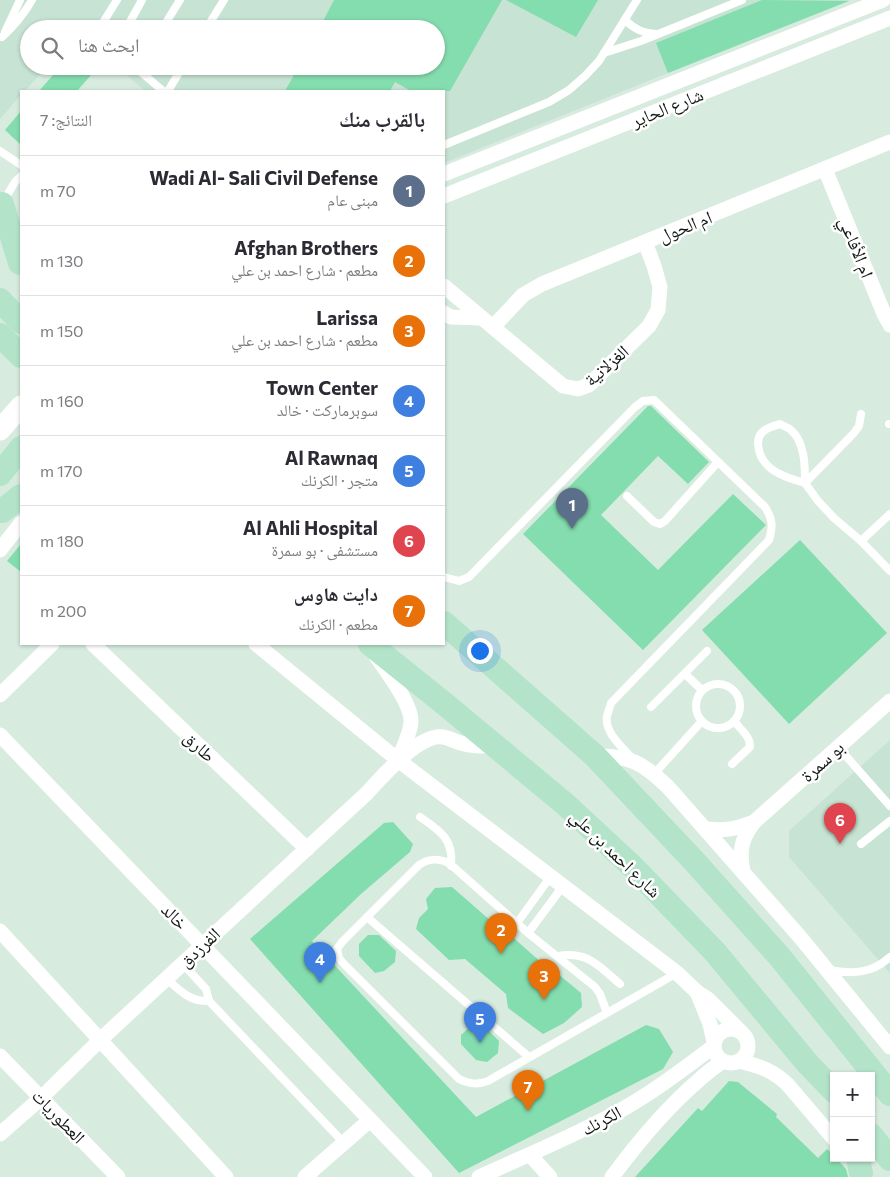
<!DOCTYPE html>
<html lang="ar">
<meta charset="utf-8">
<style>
:root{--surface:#fff;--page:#f2f2f3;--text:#2b2b33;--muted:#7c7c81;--line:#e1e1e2;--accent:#7c3aed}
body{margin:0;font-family:Commissioner,"Noto Naskh Arabic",sans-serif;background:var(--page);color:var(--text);direction:rtl}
.controls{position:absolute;right:15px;bottom:15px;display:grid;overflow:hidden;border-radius:0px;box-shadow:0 1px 4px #0004}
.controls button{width:45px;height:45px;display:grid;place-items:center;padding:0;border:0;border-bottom:1px solid var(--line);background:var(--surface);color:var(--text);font:25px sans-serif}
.you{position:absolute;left:479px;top:650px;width:18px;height:18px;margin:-12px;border:4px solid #fff;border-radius:50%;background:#1a73e8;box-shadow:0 0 0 8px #1a73e833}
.badge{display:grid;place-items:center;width:32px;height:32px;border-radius:50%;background:var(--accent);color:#fff;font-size:16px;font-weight:700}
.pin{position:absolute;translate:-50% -41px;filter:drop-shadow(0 1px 2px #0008)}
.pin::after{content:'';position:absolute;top:26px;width:18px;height:15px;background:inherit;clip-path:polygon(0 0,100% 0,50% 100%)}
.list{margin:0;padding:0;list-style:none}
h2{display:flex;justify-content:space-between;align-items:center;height:65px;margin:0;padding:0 20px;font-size:21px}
h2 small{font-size:16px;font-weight:400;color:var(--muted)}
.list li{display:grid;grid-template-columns:32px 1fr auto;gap:15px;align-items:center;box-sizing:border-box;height:70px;padding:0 20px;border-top:1px solid var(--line)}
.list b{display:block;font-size:19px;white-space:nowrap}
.list p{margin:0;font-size:16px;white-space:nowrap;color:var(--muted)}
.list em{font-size:16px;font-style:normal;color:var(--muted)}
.icon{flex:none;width:28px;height:28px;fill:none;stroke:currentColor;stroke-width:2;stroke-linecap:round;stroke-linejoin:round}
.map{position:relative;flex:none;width:890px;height:1177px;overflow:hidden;direction:ltr}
.search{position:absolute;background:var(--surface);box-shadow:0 1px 4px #0004;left:20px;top:20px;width:425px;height:55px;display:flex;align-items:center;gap:12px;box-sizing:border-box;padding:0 18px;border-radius:28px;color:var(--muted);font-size:19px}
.panel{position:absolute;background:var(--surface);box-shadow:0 1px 4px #0004;left:20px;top:90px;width:425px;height:555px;border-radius:0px;direction:rtl}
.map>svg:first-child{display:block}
.built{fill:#c7e3d3}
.building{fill:#84ddae}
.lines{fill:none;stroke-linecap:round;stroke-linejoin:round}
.lane{stroke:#fff;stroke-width:8}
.street{stroke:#fff;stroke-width:15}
.secondary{stroke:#fff;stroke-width:21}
.primary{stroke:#b3e4ca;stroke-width:24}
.labels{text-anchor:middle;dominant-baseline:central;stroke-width:5;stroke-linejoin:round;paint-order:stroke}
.street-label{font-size:18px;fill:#121915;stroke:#fff}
</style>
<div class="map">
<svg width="890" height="1177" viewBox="0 0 890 1177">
<rect width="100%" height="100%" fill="#d7ebdf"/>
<g class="built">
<polygon points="0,0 850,0 444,163 444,91 145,91 116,66 436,66 436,29 29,29 29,66 47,66 25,91 21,91 21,95 0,119"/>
<polygon points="890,740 890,973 789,857 789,831"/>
</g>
<g class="building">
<polygon points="334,0 502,0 450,91 411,91 395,82 390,91 285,91 299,66 436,66 436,29 319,29"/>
<polygon points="506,0 598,0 576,37"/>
<polygon points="762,0 849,1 668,73 656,43"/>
<polygon points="61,66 99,66 77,91 39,91"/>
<polygon points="21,111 21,145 5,130"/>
<polygon points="648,406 651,406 709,462 688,484 658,456 601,515 658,570 733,494 766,525 643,650 523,534"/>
<polygon points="800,540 887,633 789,724 702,630"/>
<polygon points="21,544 21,572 7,561"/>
<polygon points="393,822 413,844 410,852 361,894 312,941 476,1117 646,1025 659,1029 673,1052 663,1069 459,1173 250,939 384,823"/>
<polygon points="452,887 499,928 500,926 543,964 546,964 581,993 582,1007 564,1023 543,1034 508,1008 506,994 465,959 449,960 416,929 419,918 428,909 426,899 435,888"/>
<polygon points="368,935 379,935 396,951 395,962 384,971 375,973 359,956 359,944"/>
<polygon points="472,1025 483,1025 499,1041 498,1053 487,1062 476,1060 461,1044 461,1035"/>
<polygon points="729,1081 738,1082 777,1114 776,1117 818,1158 827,1149 834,1155 834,1158 836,1158 846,1169 848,1177 635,1177 698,1108 702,1111"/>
</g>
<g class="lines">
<g class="lane">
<path d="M625,20C634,29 644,34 657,34"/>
<polyline points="99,29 117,0"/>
<polyline points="126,29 142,0"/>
<polyline points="162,29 180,0"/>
<polyline points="206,29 224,0"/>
<polyline points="5,32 20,0"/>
<path d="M2,37C14,26 24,14 32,0"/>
<polyline points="604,53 641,41 742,0"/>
<polyline points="134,66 163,91"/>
<polyline points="168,91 183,66"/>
<polyline points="444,145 549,102 569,90 585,76 599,61 637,0"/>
<polyline points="0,151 21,165"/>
<polyline points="3,202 15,182 21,176"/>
<polyline points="861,414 859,426 854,433 805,483 818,501 834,518 861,541 890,571"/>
<path d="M780,424C783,426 788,427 791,430C805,442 805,466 805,483C783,477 759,469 758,443C758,430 770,427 780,424Z"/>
<polyline points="889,424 890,424"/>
<polyline points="627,496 654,522 660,524 665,521 718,462"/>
<polyline points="861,541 890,514"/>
<path d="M444,577L459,581L469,577L635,407L643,401L654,400L765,507C773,520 773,526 769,540L611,703C610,707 608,712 607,716C604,732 622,747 632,758"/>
<polyline points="685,674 702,690"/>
<circle cx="718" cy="706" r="22"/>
<polyline points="651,707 707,651"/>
<polyline points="838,747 890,806"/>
<path d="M732,764L750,747C751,737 740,729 734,721"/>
<polyline points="654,774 702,721"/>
<path d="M420,817C440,831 454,839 451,866"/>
<polyline points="861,844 890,821"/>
<polyline points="367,917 529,1057"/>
<polyline points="517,923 551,876"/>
<polyline points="528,933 563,886"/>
<path d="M558,956C588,951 599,966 620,984"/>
<polyline points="182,963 206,989 209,1001 344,1143"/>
<path d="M829,970C852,974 872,974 890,957"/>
<path d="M166,978C179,990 190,1002 209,1001"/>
<path d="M607,1013L600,994L595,987L528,933L449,863C438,858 429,858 419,865L342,942L337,949L339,958L342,962L459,1079C469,1084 477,1085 488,1081L677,973"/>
</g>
<g class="street">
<polyline points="825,169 884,314 890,325"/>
<polyline points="444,174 883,0"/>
<polyline points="444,196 890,18"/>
<polyline points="444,286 563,386 578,389 589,385 649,326 658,310 660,287 654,266 645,242"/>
<polyline points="444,313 451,317 481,318"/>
<polyline points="493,327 523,295 542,284 890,142"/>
<polyline points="0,550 21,523"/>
<polyline points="93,644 307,849"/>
<polyline points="256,644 398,760 677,973 697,992 708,999 741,1032"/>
<path d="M376,656C386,671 412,704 411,722C410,734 403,748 398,760"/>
<polyline points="0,695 52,644"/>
<polyline points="0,735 425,1177"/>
<path d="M595,756C629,755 643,763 668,787L800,937L890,1047"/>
<path d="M706,829C726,831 735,829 754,822"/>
<path d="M743,872C739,851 741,839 754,822L890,701"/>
<polyline points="0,931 226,1177"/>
<polyline points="697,992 710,1024 714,1042"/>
<circle cx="731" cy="1046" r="17"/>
<polyline points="0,1056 118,1177"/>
<path d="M739,1061C759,1066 773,1070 788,1085L834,1139"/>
<path d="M0,1134L41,1098L100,1040L366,794C381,778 419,733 443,737C450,738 457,743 465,744C475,747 486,746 496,746"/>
<polyline points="530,1155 550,1177"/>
<polyline points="305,1177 370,1120"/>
<path d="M479,1177C523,1157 569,1138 612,1115C648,1096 681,1071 714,1046"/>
<path d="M612,1177C638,1142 666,1108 699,1080C706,1073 715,1067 723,1061"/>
</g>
<polyline class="secondary" points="0,430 21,406"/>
<g class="primary">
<polyline points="2,204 20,263"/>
<polyline points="0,300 21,322"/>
<polyline points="0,335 21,356"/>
<polyline points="0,474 21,448"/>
<polyline points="2,511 21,496"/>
<polyline points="444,623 595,756 694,861 779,956 890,1094"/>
<polyline points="370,644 446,705 565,804 633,867 715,952 808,1064 834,1091"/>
<polyline points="871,1135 890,1159"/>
<polyline points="858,1158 861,1173"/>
</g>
</g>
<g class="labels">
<g class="street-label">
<text transform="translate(667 107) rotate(-22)">شارع الحاير</text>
<text transform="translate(685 226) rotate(-22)">ام الحول</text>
<text transform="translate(857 247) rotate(68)">ام الأفاعي</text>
<text transform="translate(606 365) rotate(-41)">الغزلانية</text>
<text transform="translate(200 746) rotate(44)">طارق</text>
<text transform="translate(822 761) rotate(-42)">بو سمرة</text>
<text transform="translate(616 853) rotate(44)">شارع احمد بن علي</text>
<text transform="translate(175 916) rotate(46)">خالد</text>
<text transform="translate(199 947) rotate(-43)">الفرزدق</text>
<text transform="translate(59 1116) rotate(46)">العطوريات</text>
<text transform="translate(601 1120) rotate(-28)">الكرنك</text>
</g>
</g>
</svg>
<div class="controls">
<button>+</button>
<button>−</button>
</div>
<div class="you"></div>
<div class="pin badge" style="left:572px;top:529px;background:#5c6f8a">1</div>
<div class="pin badge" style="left:501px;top:954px;background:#e8710a">2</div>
<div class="pin badge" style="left:544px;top:1000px;background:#e8710a">3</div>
<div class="pin badge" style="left:320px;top:983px;background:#3f7fe0">4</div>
<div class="pin badge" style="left:480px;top:1043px;background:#3f7fe0">5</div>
<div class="pin badge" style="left:840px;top:844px;background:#e0444e">6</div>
<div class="pin badge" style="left:528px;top:1111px;background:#e8710a">7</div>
<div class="search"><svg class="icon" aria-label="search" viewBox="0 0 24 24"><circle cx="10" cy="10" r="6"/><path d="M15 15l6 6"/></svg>ابحث هنا</div>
<section class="panel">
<h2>بالقرب منك<small>النتائج: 7</small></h2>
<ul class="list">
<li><span class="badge" style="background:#5c6f8a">1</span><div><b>Wadi Al- Sali Civil Defense</b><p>مبنى عام</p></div><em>70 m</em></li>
<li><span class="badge" style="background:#e8710a">2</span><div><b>Afghan Brothers</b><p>مطعم · شارع احمد بن علي</p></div><em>130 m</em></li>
<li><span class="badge" style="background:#e8710a">3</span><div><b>Larissa</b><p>مطعم · شارع احمد بن علي</p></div><em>150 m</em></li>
<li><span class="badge" style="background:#3f7fe0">4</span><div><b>Town Center</b><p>سوبرماركت · خالد</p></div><em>160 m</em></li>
<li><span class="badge" style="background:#3f7fe0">5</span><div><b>Al Rawnaq</b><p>متجر · الكرنك</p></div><em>170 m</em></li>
<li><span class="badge" style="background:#e0444e">6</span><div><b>Al Ahli Hospital</b><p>مستشفى · بو سمرة</p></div><em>180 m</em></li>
<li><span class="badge" style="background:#e8710a">7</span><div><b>دايت هاوس</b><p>مطعم · الكرنك</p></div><em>200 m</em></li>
</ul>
</section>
</div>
